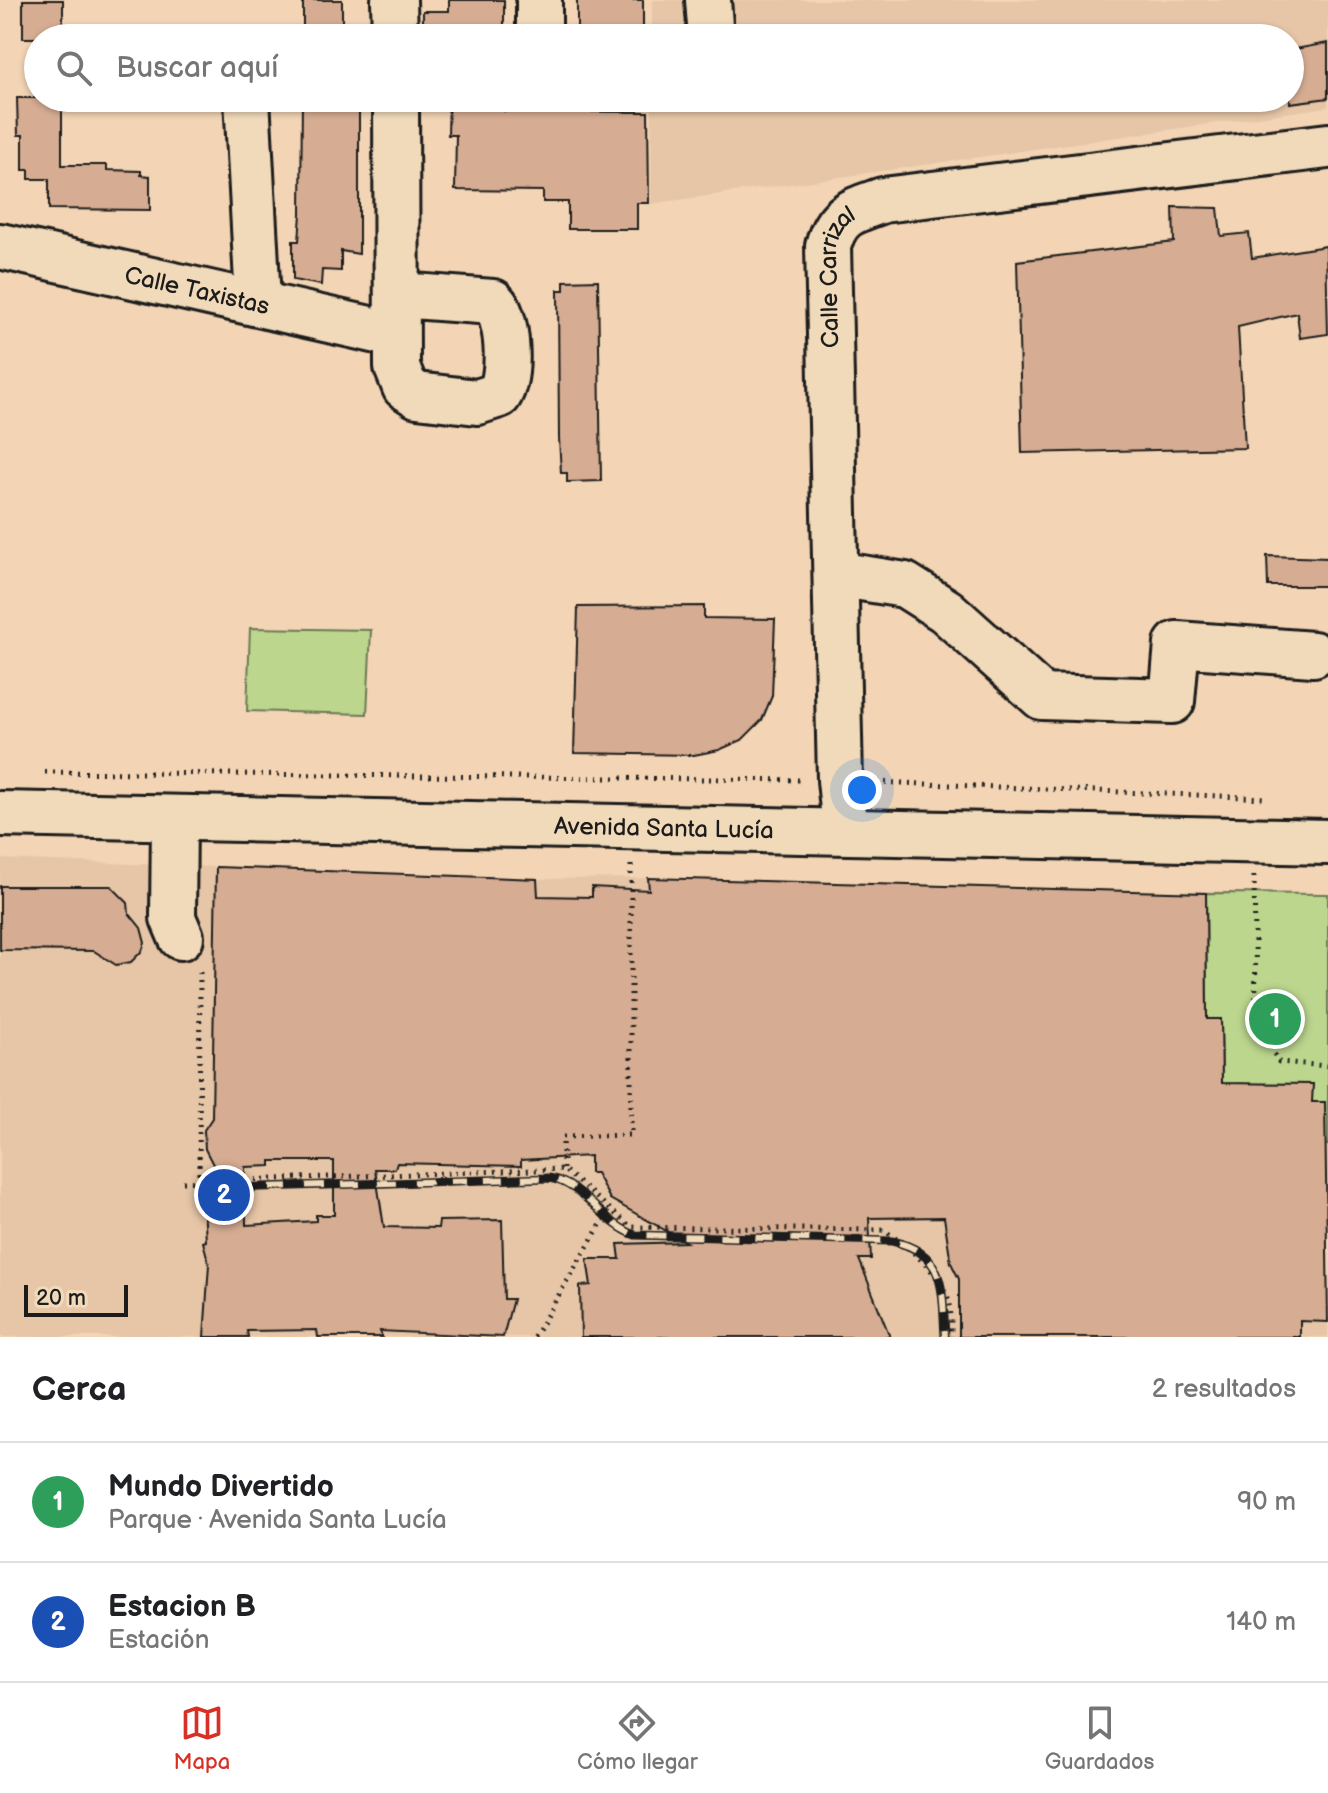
<!DOCTYPE html>
<html lang="es">
<meta charset="utf-8">
<style>
:root{--surface:#fff;--page:#f2f2f2;--text:#202124;--muted:#757577;--line:#e0e0e0;--accent:#d93025}
body{margin:0;font-family:"Balsamiq Sans",sans-serif;background:var(--page);color:var(--text)}
.scale{position:absolute;left:24px;bottom:20px;width:104px;box-sizing:border-box;padding-left:8px;border:4px solid #1c1c1c;border-top:0;font-size:22px;line-height:28px;white-space:nowrap;color:#1c1c1c;-webkit-text-stroke:6px #f1daba;paint-order:stroke}
.you{position:absolute;left:862px;top:790px;width:28px;height:28px;margin:-20px;border:6px solid #fff;border-radius:50%;background:#1a73e8;box-shadow:0 0 0 12px #1a73e833}
.badge{display:grid;place-items:center;width:52px;height:52px;border-radius:50%;background:var(--accent);color:#fff;font-size:26px;font-weight:700}
.pin{position:absolute;translate:-50% -50%;border:4px solid #fff;box-shadow:0 2px 8px #0006}
.list{margin:0;padding:0;list-style:none}
h2{display:flex;justify-content:space-between;align-items:center;height:104px;margin:0;padding:0 32px;font-size:34px}
h2 small{font-size:26px;font-weight:400;color:var(--muted)}
.list li{display:grid;grid-template-columns:52px 1fr auto;gap:24px;align-items:center;box-sizing:border-box;height:120px;padding:0 32px;border-top:2px solid var(--line)}
.list b{display:block;font-size:30px;white-space:nowrap}
.list p{margin:0;font-size:26px;white-space:nowrap;color:var(--muted)}
.list em{font-size:26px;font-style:normal;color:var(--muted)}
.icon{flex:none;width:44px;height:44px;fill:none;stroke:currentColor;stroke-width:2;stroke-linecap:round;stroke-linejoin:round}
.map{position:relative;flex:none;width:1328px;height:1337px;overflow:hidden}
.search{position:absolute;background:var(--surface);box-shadow:0 2px 6px #0004;left:24px;right:24px;top:24px;height:88px;display:flex;align-items:center;gap:20px;box-sizing:border-box;padding:0 28px;border-radius:44px;color:var(--muted);font-size:30px}
.sheet{height:344px;background:var(--surface)}
nav{display:flex;justify-content:space-around;align-items:center;box-sizing:border-box;height:112px;border-top:2px solid var(--line);background:var(--surface);font-size:22px;color:var(--muted)}
nav a{display:grid;justify-items:center;gap:4px}
nav .on{color:var(--accent)}
.map>svg:first-child{display:block}
.built{fill:#e6c6a7}
.green{fill:#bcd68e;stroke:#6c7955;stroke-width:2}
.building{fill:#d6ad92;stroke:#1c1c1c;stroke-width:2;fill-rule:evenodd}
.lines{fill:none;stroke-linecap:round;stroke-linejoin:round}
.minor-casing{stroke:#1c1c1c;stroke-width:50}
.path{stroke:#1c1c1c;stroke-width:5;stroke-dasharray:2 6;stroke-linecap:butt}
.minor{stroke:#f1daba;stroke-width:44}
.rail-casing{stroke:#1c1c1c;stroke-width:9}
.rail{stroke:#f1daba;stroke-width:6;stroke-dasharray:18;stroke-linecap:butt}
.labels{text-anchor:middle;dominant-baseline:central;stroke-width:8;stroke-linejoin:round;paint-order:stroke}
.street-label{font-size:24px;fill:#1c1c1c;stroke:#f1daba}
</style>
<div class="map">
<svg width="1328" height="1337" viewBox="0 0 1328 1337">
<rect width="100%" height="100%" fill="#f3d5b5"/>
<filter id="ink" filterUnits="userSpaceOnUse"><feTurbulence type="fractalNoise" baseFrequency=".0125" numOctaves="2"/><feDisplacementMap in="SourceGraphic" scale="16" xChannelSelector="R" yChannelSelector="G"/><feConvolveMatrix kernelMatrix="1 2 1 2 8 2 1 2 1" color-interpolation-filters="sRGB"/></filter>
<g filter="url(#ink)">
<g class="built">
<polygon points="652,0 1328,0 1328,107 651,204 652,98 1290,98 1290,38 652,38"/>
<polygon points="0,859 537,879 648,878 1328,894 1328,1337 0,1337"/>
</g>
<g class="green">
<polygon points="250,628 371,630 367,714 247,711"/>
<polygon points="1206,893 1328,894 1328,1145 1223,1144 1221,1019 1207,1019"/>
</g>
<g class="building">
<rect x="23" y="0" width="40" height="38"/>
<rect x="303" y="0" width="39" height="38"/>
<polygon points="449,0 504,0 504,38 423,38 423,11 449,11"/>
<rect x="577" y="0" width="66" height="38"/>
<polygon points="1328,43 1328,98 1290,103 1290,50"/>
<polygon points="17,98 62,98 62,165 107,165 107,170 141,171 141,175 150,176 150,210 49,209 49,179 29,179 29,170 23,170 23,135 18,135"/>
<polygon points="302,98 359,98 359,254 341,251 341,271 322,270 321,285 293,280 293,241 299,241 301,214"/>
<polygon points="449,98 504,98 504,111 648,112 649,203 637,203 637,229 568,229 568,202 543,202 543,191 455,190 456,135 448,135"/>
<polygon points="1173,207 1218,208 1221,236 1249,233 1252,258 1326,246 1328,334 1300,338 1297,313 1238,327 1245,448 1022,453 1017,261 1174,242"/>
<polygon points="598,280 601,481 567,482 567,473 561,473 559,438 558,290 564,290 564,281"/>
<polygon points="1267,556 1328,558 1328,586 1268,586"/>
<polygon points="704,606 704,618 775,619 772,696 762,720 742,740 719,750 694,755 574,753 578,607"/>
<path d="M216,867L537,879L538,896L592,897V887L649,890L648,878L1206,893L1207,1019H1221L1222,1083L1313,1084L1312,1102H1325L1328,1322L1300,1321V1337H959V1279L951,1263L944,1217L869,1218L871,1259H859L890,1337H581L580,1286L591,1285L587,1259H620L618,1244L686,1242L610,1199L596,1173H590V1156L521,1160V1166L397,1163L395,1169H375L384,1227L438,1228L439,1221L502,1220L504,1299H513L503,1337L380,1331L382,1337H318L317,1330L247,1331L248,1337H204L209,1264L203,1242L206,1241L203,1189L225,1188L205,1149L204,1130L212,1118ZM271,1161H334V1215H316V1221L246,1225L245,1167L271,1166Z"/>
<polygon points="0,886 111,886 128,903 129,913 141,928 145,943 142,951 131,962 116,965 94,951 0,950"/>
</g>
<g class="lines">
<g class="minor-casing">
<g id="minor">
<polyline points="394,0 395,38"/>
<polyline points="708,0 711,38"/>
<polyline points="539,38 539,0"/>
<polyline points="247,98 258,301"/>
<path d="M396,98L397,367L405,387L417,395L477,402L499,395C511,376 509,319 493,302L399,295"/>
<path id="s1" d="M0,246L396,335"/>
<polyline points="836,574 905,585 946,611 1042,697 1172,701 1177,644 1313,654"/>
<path id="s2" d="M0,814L1328,842"/>
<polyline points="174,819 173,918 181,937"/>
<path id="s3" d="M845,829L840,780L828,246C837,213 853,211 883,200L1328,146"/>
</g>
</g>
<g class="path">
<polyline points="45,772 803,780"/>
<polyline points="877,782 1267,798"/>
<polyline points="1254,876 1256,1001 1268,1013 1271,1049 1279,1062 1328,1066"/>
<polyline points="563,1169 563,1137 631,1135 631,865"/>
<path d="M183,1182L563,1169L631,1227L884,1230C908,1247 944,1275 950,1305C951,1315 951,1327 951,1337"/>
<polyline points="199,1182 200,971"/>
<polyline points="534,1337 609,1210"/>
</g>
<use href="#minor" class="minor"/>
<g class="rail-casing">
<path id="rail" d="M198,1189L549,1178C583,1183 602,1223 635,1235L892,1241C947,1253 942,1290 945,1337"/>
</g>
<use href="#rail" class="rail"/>
</g>
</g>
<g class="labels">
<g class="street-label">
<text stroke="none"><textPath href="#s3" startOffset="554">Calle Carrizal</textPath></text>
<text stroke="none"><textPath href="#s1" startOffset="202">Calle Taxistas</textPath></text>
<text stroke="none"><textPath href="#s2" startOffset="664">Avenida Santa Lucía</textPath></text>
</g>
</g>
</svg>
<div class="scale">20 m</div>
<div class="you"></div>
<div class="pin badge" style="left:1275px;top:1019px;background:#2e9e5b">1</div>
<div class="pin badge" style="left:224px;top:1195px;background:#1a4fb4">2</div>
<div class="search"><svg class="icon" aria-label="search" viewBox="0 0 24 24"><circle cx="10" cy="10" r="6"/><path d="M15 15l6 6"/></svg>Buscar aquí</div>
</div>
<section class="sheet">
<h2>Cerca<small>2 resultados</small></h2>
<ul class="list">
<li><span class="badge" style="background:#2e9e5b">1</span><div><b>Mundo Divertido</b><p>Parque · Avenida Santa Lucía</p></div><em>90 m</em></li>
<li><span class="badge" style="background:#1a4fb4">2</span><div><b>Estacion B</b><p>Estación</p></div><em>140 m</em></li>
</ul>
</section>
<nav>
<a class="on"><svg class="icon" aria-label="map" viewBox="0 0 24 24"><path d="M3 6l6-2 6 2 6-2v14l-6 2-6-2-6 2zM9 4v14M15 6v14"/></svg>Mapa</a>
<a><svg class="icon" aria-label="directions" viewBox="0 0 24 24"><path d="M12 3l9 9-9 9-9-9zM9 14v-3h6M13 9l2 2-2 2"/></svg>Cómo llegar</a>
<a><svg class="icon" aria-label="saved" viewBox="0 0 24 24"><path d="M7 4h10v16l-5-4-5 4z"/></svg>Guardados</a>
</nav>
